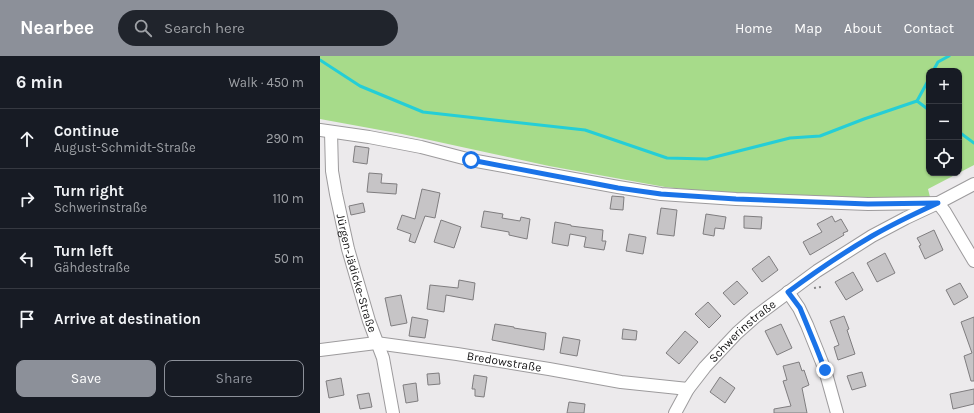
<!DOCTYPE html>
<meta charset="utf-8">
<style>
:root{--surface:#171b24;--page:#20242c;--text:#f1f3f6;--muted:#9ea1a6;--line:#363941;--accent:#8c9099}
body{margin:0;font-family:Karla,sans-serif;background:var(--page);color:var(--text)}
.controls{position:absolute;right:12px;top:12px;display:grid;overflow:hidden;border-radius:8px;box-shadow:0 1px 3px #0004}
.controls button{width:36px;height:36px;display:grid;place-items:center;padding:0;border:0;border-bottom:1px solid var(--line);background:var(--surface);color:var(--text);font:20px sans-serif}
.stop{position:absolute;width:12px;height:12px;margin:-9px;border:3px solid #1a73e8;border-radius:50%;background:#fff}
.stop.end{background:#1a73e8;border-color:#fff;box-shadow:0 1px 4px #0008}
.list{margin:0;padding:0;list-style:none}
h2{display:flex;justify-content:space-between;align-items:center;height:52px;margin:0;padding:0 16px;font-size:17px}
h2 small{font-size:13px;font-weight:400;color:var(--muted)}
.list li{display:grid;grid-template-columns:26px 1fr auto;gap:12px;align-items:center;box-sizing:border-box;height:60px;padding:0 16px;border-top:1px solid var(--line)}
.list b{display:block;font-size:15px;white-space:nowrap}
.list p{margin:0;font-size:13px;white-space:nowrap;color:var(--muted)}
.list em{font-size:13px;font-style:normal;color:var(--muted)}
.actions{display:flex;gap:8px;padding:12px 16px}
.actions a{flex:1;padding:9px 0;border:1px solid var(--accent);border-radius:8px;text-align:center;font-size:14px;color:var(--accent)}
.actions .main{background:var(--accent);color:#fff}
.icon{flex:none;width:22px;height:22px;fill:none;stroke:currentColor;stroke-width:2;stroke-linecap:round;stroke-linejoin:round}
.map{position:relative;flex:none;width:654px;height:357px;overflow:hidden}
header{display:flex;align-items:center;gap:24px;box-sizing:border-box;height:56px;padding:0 20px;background:var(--accent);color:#fff}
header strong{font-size:19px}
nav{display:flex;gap:22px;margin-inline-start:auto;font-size:14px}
.search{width:280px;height:36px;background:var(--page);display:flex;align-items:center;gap:10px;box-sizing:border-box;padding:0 14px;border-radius:22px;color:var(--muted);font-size:15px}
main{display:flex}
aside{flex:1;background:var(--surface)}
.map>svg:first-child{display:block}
.green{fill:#a7db8a;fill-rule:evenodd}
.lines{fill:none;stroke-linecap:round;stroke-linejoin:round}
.stream{stroke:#25ced6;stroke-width:3}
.building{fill:#c6c4c6;stroke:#7f7d7f}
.minor-casing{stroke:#9d9b9d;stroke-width:14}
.path{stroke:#888788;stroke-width:2;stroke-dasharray:2 3;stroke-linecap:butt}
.minor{stroke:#fff;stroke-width:12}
.route{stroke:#1a73e8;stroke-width:5}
.labels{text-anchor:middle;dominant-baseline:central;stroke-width:3;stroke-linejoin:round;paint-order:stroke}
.street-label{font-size:12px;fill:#131213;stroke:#eceaec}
</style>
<header>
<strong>Nearbee</strong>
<div class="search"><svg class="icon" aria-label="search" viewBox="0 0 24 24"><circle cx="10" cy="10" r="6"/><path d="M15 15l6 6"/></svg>Search here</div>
<nav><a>Home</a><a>Map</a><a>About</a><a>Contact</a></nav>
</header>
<main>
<aside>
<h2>6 min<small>Walk · 450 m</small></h2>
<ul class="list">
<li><svg class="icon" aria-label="ahead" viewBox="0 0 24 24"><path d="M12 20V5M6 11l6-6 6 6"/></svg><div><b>Continue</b><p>August-Schmidt-Straße</p></div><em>290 m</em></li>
<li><svg class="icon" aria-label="right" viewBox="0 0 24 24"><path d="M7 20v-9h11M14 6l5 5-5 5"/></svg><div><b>Turn right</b><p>Schwerinstraße</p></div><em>110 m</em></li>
<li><svg class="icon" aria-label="left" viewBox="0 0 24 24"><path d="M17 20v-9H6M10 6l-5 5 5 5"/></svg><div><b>Turn left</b><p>Gähdestraße</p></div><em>50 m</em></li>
<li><svg class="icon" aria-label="arrive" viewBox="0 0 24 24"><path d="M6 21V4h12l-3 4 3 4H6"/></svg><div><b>Arrive at destination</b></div></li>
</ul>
<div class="actions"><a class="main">Save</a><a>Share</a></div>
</aside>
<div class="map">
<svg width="654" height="357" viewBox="0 0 654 357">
<rect width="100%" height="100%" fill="#eceaec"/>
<path class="green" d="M0,0H654V109L608,133L611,145L398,138L373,134L345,131L229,110L82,78L0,63ZM609,15H639V117H609Z"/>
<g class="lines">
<g class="stream">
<polyline points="0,4 40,30 103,56 265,74 347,102 387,103 470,82 500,80 544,63 597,45 609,23"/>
<polyline points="613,15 618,6 629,0"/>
<polyline points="597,45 609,54"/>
<polyline points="639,76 654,87"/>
</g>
</g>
<g class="building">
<polygon points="35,90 49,92 47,108 33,106"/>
<polygon points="49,117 62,118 61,127 77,128 76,138 47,136"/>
<polygon points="102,133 120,137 115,162 105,160 95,187 89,185 91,178 77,173 82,159 95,163"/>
<polygon points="292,140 304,141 303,154 290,153"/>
<polygon points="43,147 45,156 31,159 29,150"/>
<polygon points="341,152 357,154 354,180 337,178"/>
<polygon points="164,155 183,158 182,162 200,165 201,161 210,163 207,183 189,179 189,176 161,171"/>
<polygon points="386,158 406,161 404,173 395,172 394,180 383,178"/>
<polygon points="424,160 442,161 441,173 424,172"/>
<polygon points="512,160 515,166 521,163 528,175 523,177 524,179 490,199 483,186 502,176 497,168"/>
<polygon points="121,164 141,171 134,192 114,186"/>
<polygon points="235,166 251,169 251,170 283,174 282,185 286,185 284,194 264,191 266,181 250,178 248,190 232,187"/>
<polygon points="614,174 623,194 605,203 599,190 601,189 597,182"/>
<polygon points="309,178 326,181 323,198 306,195"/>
<polygon points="565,197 575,217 557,226 547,207"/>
<polygon points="449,200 458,214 442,226 432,213"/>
<polygon points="533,216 543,234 526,244 515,226"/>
<polygon points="139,224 155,227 153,244 126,239 124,256 107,253 110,229 138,232"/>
<polygon points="417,225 428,237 414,249 403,237"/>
<polygon points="640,227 648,241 634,249 626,234"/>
<polygon points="81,239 87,267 71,270 65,242"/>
<polygon points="388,246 401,260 389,272 375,258"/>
<polygon points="524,260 529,273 527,274 535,298 518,304 514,291 519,289 510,265"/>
<polygon points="92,261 108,264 105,282 89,280"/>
<polygon points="654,261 654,325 651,325 644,300 652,297 641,266"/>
<polygon points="175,268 194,271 194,272 226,277 224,294 172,284"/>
<polygon points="461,268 472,292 457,299 445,275"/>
<polygon points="303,273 317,275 316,284 302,283"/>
<polygon points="365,275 378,286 359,308 346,297"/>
<polygon points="243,281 260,284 257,300 240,297"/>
<polygon points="479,306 482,315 484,314 489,329 482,332 487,357 454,357 454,353 471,350 463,325 467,324 463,310"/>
<polygon points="542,316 546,330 532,334 527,320"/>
<polygon points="119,317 120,328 108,329 107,318"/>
<polygon points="154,319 167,321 164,341 155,340 155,333 152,333"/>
<polygon points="400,321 415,332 405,347 390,336"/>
<polygon points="21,322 24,339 9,342 6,325"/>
<polygon points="96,327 98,345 86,347 83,329"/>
<polygon points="654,333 654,348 633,353 630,338"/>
<polygon points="49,337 52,351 40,353 37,339"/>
<polygon points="249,346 265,348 264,357 247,357"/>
</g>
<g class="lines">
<g class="minor-casing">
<g id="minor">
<polyline points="0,74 49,81 101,91 151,104 298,131 341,138 416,143 548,148 618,147"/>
<path id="s1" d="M11,76L12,115L16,138L28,193L49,265L63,302L73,357"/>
<polyline points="618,147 625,156 654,205"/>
<polyline points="468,236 479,252 487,269 505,314 517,357"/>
<path id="s2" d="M0,294L56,287L137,298L229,313L301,326L368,333"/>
<path id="s3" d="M355,357L368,333L385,311L417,277L435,261L497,215L552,180L586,162L618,147L654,128"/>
</g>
</g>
<polyline class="path" points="494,232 501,231"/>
<use href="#minor" class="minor"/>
</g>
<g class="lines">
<path class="route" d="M151,104L298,132L341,138L416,143L548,148L618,147C596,157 573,168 552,180C523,197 495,216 468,236L480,252L496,291L505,314"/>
</g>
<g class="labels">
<g class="street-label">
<text stroke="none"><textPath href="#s1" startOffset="144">Jürgen-Jädicke-Straße</textPath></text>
<text stroke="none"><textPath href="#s3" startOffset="107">Schwerinstraße</textPath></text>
<text stroke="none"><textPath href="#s2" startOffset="186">Bredowstraße</textPath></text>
</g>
</g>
</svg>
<div class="controls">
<button>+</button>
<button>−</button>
<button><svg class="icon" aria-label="locate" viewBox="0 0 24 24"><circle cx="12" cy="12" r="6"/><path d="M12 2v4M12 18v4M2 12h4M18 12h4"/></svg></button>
</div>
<div class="stop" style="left:151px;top:104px"></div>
<div class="stop end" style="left:505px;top:314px"></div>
</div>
</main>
